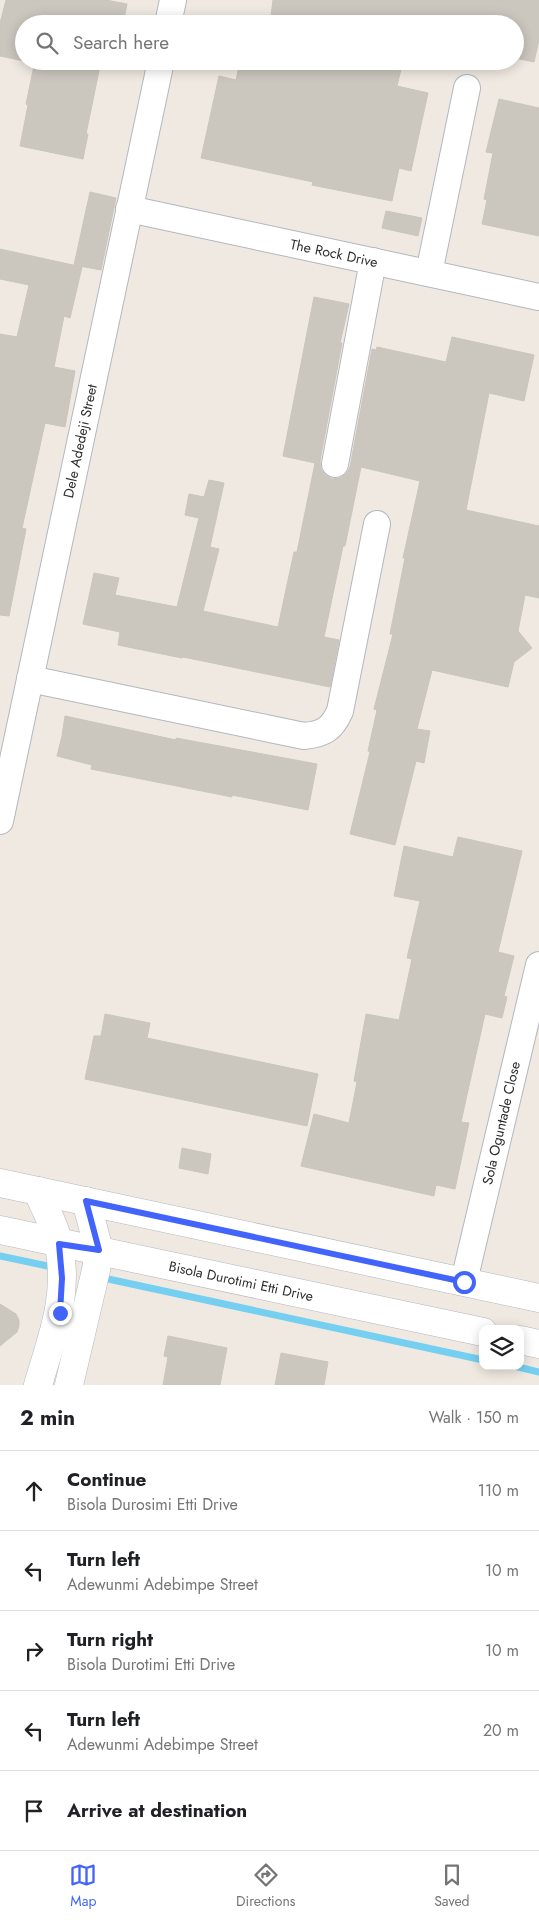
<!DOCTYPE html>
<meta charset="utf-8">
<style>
:root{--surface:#fff;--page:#f2f2f2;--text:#202124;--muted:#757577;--line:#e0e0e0;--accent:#4264fb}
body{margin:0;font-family:Jost,sans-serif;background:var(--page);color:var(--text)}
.controls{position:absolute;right:15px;bottom:15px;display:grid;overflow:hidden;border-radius:10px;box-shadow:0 2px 12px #0003}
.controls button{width:45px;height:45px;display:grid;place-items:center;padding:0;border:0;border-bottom:1px solid var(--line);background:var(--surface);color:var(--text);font:25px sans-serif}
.stop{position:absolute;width:15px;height:15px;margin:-11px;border:4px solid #4264fb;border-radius:50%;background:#fff}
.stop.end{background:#4264fb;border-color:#fff;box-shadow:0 1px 5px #0008}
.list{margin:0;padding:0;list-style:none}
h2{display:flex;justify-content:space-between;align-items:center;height:65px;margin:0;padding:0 20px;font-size:21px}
h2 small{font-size:16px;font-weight:400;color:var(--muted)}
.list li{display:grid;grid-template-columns:32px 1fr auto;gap:15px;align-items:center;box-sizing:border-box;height:80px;padding:0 20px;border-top:1px solid var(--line)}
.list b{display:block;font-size:19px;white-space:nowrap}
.list p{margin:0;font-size:16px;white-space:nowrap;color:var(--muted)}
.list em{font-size:16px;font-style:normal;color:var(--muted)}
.icon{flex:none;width:28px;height:28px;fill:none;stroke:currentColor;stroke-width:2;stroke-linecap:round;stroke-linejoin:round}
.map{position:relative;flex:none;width:539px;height:1385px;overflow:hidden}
.search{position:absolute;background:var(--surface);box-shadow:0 2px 12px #0003;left:15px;right:15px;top:15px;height:55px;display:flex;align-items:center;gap:12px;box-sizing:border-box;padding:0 18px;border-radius:28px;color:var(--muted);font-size:19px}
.sheet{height:465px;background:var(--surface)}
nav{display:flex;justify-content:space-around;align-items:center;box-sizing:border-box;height:70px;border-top:1px solid var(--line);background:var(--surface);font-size:14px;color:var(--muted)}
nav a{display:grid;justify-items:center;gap:2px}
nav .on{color:var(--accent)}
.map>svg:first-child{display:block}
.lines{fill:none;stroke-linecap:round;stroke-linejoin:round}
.stream{stroke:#75cff0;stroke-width:7}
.building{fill:#cbc7bf;stroke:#cbc5ba}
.minor-casing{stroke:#b4b7c1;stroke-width:28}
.secondary-casing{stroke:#b4b7c1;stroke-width:29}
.minor{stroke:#fff;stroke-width:26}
.secondary{stroke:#fff;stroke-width:28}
.route{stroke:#4264fb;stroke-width:6}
.labels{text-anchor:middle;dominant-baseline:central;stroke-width:4;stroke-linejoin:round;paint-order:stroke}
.street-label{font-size:14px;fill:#2e2e2e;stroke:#fff}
</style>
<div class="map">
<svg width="539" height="1385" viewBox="0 0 539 1385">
<rect width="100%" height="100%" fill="#efe9e1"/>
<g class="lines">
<g class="stream">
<polyline points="0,1256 57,1268"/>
<polyline points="99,1277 483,1360"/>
<polyline points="514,1366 539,1372"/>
</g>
</g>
<g class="building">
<polygon points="6,0 106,0 127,4 123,24 24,24 24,61 0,56 0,23"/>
<polygon points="273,0 539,0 539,40 534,62 515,58 515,24 457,24 413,14 411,24 270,24"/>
<polygon points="35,61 101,61 86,134 88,134 83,159 20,146 28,105 26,104"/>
<polygon points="252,61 286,61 326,69 327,61 403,61 397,86 428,93 411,171 399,168 392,201 312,185 313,182 201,158 219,76 236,80 240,62 251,64"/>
<polygon points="499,99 539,108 539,236 482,224 487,200 484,199 493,153 486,152"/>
<polygon points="90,192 116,198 101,270 74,265"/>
<polygon points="386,211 422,218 418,236 382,228"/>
<polygon points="0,249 82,267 70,318 64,316 54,367 75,371 65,427 45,423 22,528 26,529 9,616 0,615 0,334 17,337 29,285 0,279"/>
<polygon points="314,297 349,304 340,343 342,343 320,461 321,469 325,475 332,479 340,478 347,473 350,467 372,349 376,350 377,347 446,362 452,337 534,355 524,401 489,393 466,510 539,526 539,598 525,595 518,631 532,648 514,662 508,687 432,670 417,729 430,731 424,763 416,761 395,845 350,834 370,752 368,751 377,710 374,709 393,634 390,634 405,558 403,558 420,481 361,467 345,546 343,546 324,637 339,640 330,687 183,657 182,658 118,645 120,632 83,624 94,573 119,578 115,595 177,607 199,518 185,515 189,494 204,497 209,480 224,483 210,547 219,549 203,611 278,627 294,552 297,552 315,463 283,456"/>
<polygon points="65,716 176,740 176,738 317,764 308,810 232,795 232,797 91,769 92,765 57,756 62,736"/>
<polygon points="458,837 522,851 498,952 514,956 504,996 507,997 502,1018 485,1014 461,1122 469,1123 455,1189 436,1185 434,1196 301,1166 314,1114 349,1123 357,1082 354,1081 366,1014 399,1020 412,959 407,958 420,901 394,896 404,846 453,857"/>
<polygon points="105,1014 150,1023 147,1038 318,1074 307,1126 85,1079 94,1036 101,1036"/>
<polygon points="182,1148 211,1154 208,1174 179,1168"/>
<polygon points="0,1304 16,1314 19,1320 19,1326 17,1332 0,1346"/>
<polygon points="168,1336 227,1348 220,1385 163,1385 168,1357 164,1356"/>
<polygon points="281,1353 328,1362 324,1385 275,1385"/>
</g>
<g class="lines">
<g class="minor-casing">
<g id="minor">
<polyline points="168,24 173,0"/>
<polyline points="129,209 539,297"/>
<polyline points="429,273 467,88"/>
<polyline points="335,464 373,261"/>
<path d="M30,679L304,736C324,734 332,729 340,711L377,524"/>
<polyline points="0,821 161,61"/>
<polyline points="464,1281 539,965"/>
</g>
</g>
<g class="secondary-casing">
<g id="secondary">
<polyline points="0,1183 539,1298"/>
<path d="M38,1191C44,1208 56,1227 59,1245C69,1297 52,1337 38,1385"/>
<polyline points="0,1230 483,1332"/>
<polyline points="520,1340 539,1344"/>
<polyline points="69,1385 96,1270 99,1250 86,1201"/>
</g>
</g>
<use href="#minor" class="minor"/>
<use href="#secondary" class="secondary"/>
</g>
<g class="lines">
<polyline class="route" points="60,1313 62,1278 59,1244 99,1250 86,1201 464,1282"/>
</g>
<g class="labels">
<g class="street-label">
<text transform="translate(334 253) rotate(12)">The Rock Drive</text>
<text transform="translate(80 441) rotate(-78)">Dele Adedeji Street</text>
<text transform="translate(501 1123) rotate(-77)">Sola Oguntade Close</text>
<text transform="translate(241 1281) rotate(12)">Bisola Durotimi Etti Drive</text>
</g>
</g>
</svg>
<div class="controls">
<button><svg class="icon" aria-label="layers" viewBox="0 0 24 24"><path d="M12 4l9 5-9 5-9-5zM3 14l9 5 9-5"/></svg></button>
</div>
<div class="stop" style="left:464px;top:1282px"></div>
<div class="stop end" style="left:60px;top:1313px"></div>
<div class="search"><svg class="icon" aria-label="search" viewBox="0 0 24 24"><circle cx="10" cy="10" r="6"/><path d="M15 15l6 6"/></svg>Search here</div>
</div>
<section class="sheet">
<h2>2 min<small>Walk · 150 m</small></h2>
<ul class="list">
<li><svg class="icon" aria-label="ahead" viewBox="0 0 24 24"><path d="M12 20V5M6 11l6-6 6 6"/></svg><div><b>Continue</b><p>Bisola Durosimi Etti Drive</p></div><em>110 m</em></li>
<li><svg class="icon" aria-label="left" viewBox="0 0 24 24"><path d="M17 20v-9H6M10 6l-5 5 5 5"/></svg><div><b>Turn left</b><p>Adewunmi Adebimpe Street</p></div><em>10 m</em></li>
<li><svg class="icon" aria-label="right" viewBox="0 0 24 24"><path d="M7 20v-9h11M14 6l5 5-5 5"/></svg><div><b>Turn right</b><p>Bisola Durotimi Etti Drive</p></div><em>10 m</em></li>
<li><svg class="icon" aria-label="left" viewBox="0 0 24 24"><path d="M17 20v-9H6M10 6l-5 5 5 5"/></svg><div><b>Turn left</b><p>Adewunmi Adebimpe Street</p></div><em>20 m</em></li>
<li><svg class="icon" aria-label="arrive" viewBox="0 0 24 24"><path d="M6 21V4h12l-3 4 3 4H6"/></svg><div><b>Arrive at destination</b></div></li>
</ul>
</section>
<nav>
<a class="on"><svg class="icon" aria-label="map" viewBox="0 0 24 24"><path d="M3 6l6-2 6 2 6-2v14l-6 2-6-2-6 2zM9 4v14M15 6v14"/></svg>Map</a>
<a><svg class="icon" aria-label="directions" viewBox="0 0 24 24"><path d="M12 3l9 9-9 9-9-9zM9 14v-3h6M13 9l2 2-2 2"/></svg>Directions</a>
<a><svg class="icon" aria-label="saved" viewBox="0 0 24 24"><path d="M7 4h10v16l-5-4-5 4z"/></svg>Saved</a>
</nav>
